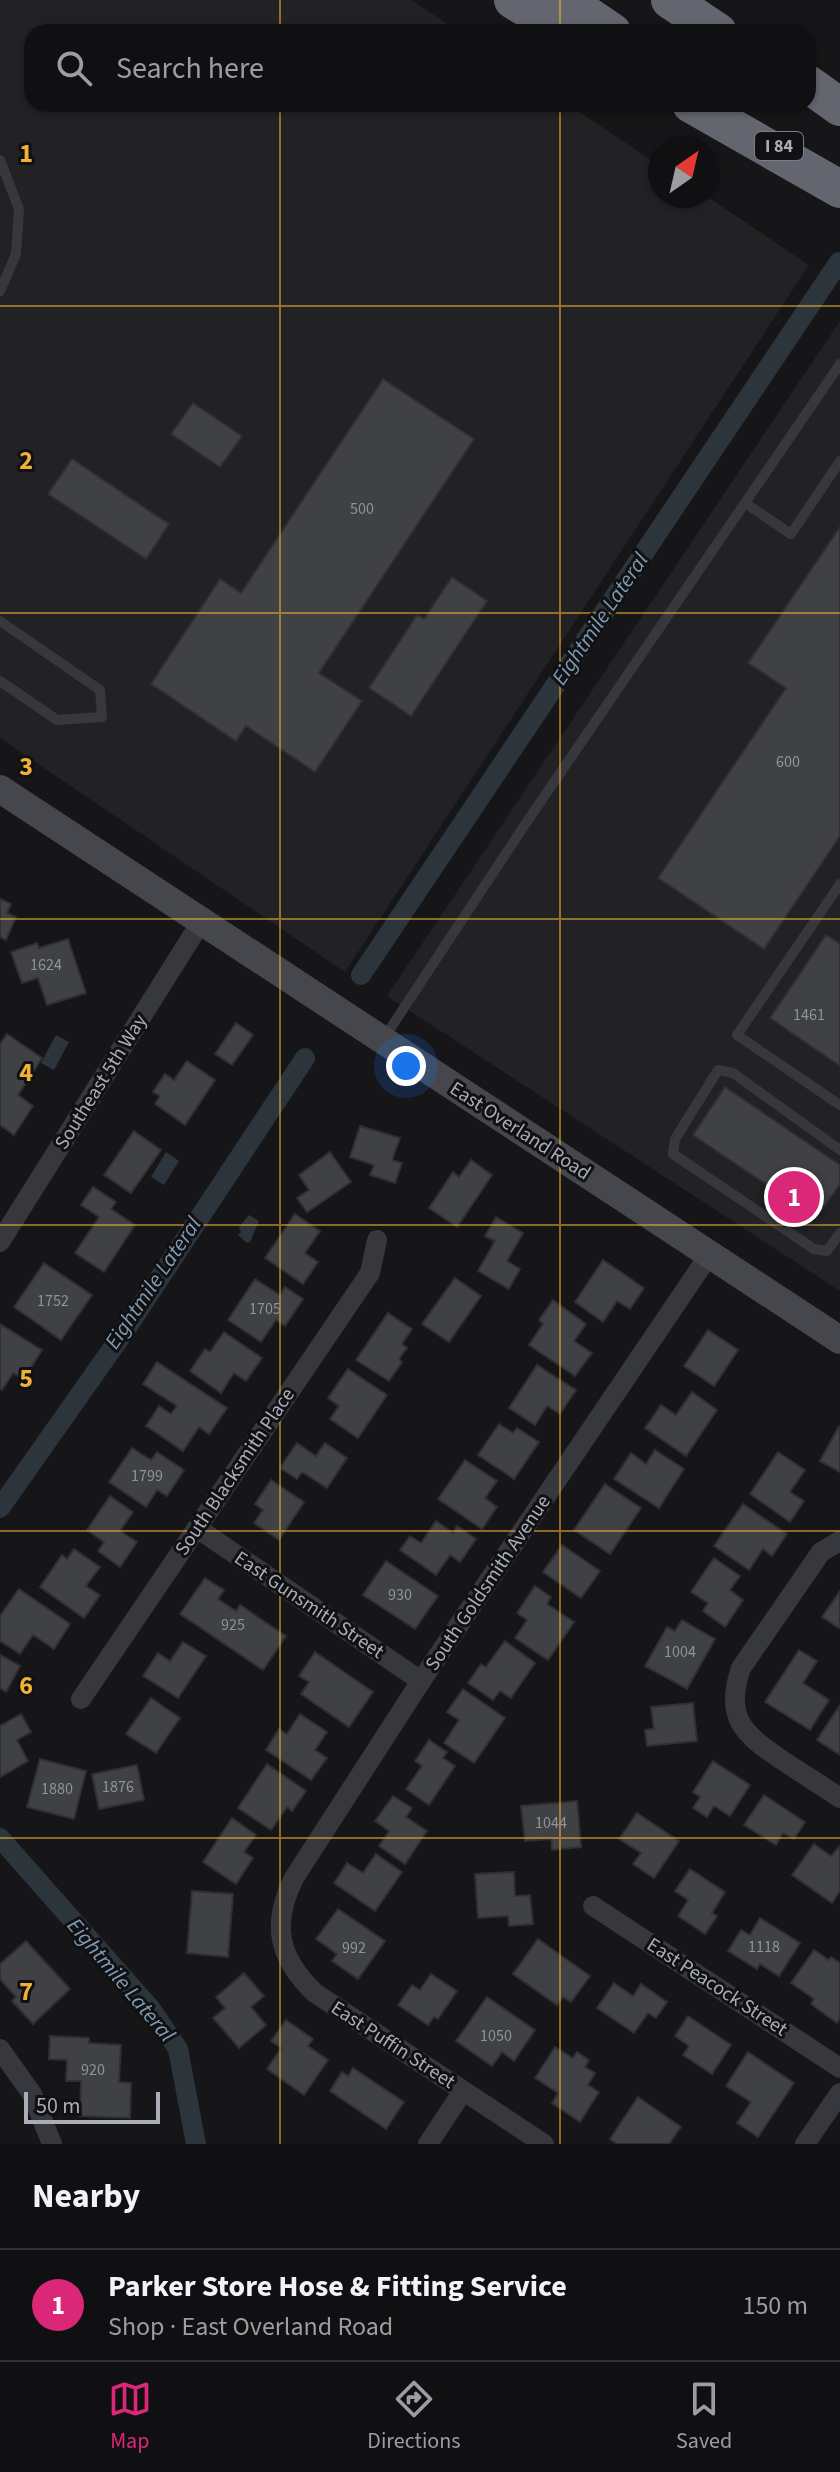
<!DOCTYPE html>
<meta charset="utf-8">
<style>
:root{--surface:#101012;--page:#19191b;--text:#f1f3f6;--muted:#9c9d9f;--line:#303032;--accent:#db2777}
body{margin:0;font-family:"Source Sans 3",sans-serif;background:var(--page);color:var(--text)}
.compass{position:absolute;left:648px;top:136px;width:72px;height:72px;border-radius:50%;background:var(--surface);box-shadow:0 2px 6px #0004;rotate:34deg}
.scale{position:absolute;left:24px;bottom:20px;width:136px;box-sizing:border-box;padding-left:8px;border:4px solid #a8adb8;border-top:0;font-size:22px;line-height:28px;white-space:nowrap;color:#a8adb8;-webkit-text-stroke:6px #111113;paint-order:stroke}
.you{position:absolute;left:406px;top:1066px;width:28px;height:28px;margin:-20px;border:6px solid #fff;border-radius:50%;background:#1a73e8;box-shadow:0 0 0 12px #1a73e833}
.badge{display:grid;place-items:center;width:52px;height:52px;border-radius:50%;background:var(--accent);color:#fff;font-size:26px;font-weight:700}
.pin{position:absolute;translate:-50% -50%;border:4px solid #fff;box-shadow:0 2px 8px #0006}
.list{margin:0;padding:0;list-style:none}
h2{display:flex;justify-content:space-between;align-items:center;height:104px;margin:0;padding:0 32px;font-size:34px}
h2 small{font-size:26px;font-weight:400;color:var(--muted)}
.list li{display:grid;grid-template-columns:52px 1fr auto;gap:24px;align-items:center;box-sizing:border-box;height:112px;padding:0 32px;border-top:2px solid var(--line)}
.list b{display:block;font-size:30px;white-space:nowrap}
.list p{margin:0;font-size:26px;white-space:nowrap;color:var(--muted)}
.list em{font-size:26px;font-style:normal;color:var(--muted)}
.icon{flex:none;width:44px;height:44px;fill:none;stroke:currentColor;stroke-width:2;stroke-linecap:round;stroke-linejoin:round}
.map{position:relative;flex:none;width:840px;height:2144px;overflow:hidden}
.search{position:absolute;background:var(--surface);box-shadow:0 2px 6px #0004;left:24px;right:24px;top:24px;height:88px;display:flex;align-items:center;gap:20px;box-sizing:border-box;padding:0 28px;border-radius:24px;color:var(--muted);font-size:30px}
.sheet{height:216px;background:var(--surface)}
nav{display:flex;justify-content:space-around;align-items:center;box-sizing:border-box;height:112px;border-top:2px solid var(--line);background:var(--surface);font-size:22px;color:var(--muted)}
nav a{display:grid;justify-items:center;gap:4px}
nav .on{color:var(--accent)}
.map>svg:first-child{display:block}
.built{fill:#222225}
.water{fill:#2c353c}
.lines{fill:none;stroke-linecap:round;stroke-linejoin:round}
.canal{stroke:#2c353c;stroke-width:20}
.building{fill:#404145;stroke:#303034;stroke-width:2}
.service{stroke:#37383d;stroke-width:10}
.minor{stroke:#37383d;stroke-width:20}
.secondary{stroke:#45474d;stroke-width:28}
.motorway{stroke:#63666e;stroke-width:38}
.grid{fill:none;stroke:#f2b134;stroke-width:2;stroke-opacity:0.55}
.labels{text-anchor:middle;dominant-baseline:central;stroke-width:6;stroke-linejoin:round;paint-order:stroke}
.number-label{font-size:16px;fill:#8e929b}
.shield{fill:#111113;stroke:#7b7e86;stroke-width:2}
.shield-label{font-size:18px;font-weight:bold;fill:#a8adb8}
.street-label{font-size:20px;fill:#a8adb8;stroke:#111113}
.water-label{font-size:22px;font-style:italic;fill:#7f9bb3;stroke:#111113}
.grid-label{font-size:26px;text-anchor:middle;font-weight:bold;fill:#f2b134;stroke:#111113;stroke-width:6;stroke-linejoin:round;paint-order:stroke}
</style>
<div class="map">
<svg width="840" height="2144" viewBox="0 0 840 2144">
<rect width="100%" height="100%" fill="#161618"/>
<g class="built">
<polygon points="0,0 411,0 460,32 32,32 32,104 568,104 660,166 660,196 706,196 809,265 345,972 0,738"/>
<polygon points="840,321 840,1291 387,996"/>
</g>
<g class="water">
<polygon points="56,1035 69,1042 54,1070 41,1063"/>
<polygon points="166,1152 179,1161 164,1185 151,1177"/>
<polygon points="249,1215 259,1221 250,1242 247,1243 238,1235 241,1232 239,1227"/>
</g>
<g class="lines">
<g class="canal">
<polyline points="361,975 839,262"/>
<polyline points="0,1508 124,1332 305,1058"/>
<polyline points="0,1838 151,2009 178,2049 196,2144"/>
</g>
</g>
<g class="building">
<polygon points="383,379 474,439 319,673 362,701 315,772 246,726 236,741 151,684 220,579 241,593"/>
<polygon points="193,403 242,436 220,467 171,434"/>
<polygon points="72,459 169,524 146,559 48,494"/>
<polygon points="840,527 840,836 764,949 658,878 786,688 748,663"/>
<polygon points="452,577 487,601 411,716 369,688 417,615 424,619"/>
<polygon points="0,899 11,904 7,913 16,917 6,940 0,937"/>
<polygon points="826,935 840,944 840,1066 770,1018"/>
<polygon points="68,939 86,993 47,1005 38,978 22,983 11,952 37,943 39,948"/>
<polygon points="236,1023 253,1035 232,1065 215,1054"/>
<polygon points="7,1034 42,1058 18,1095 33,1106 14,1135 0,1125 0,1044"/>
<polygon points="187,1061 215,1080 185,1125 155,1104 160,1096 153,1092 165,1074 174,1080"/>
<polygon points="725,1087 840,1165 840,1184 816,1218 693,1135"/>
<polygon points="360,1126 400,1138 392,1160 402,1163 395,1183 370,1175 374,1165 350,1157"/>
<polygon points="134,1131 161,1150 131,1193 104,1175"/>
<polygon points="330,1152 351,1182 307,1212 297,1198 309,1190 299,1175"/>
<polygon points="471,1160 492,1175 457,1227 429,1208 453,1172 459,1177"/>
<polygon points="93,1187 116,1202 111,1209 135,1225 104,1272 75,1253 99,1217 81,1205"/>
<polygon points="295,1214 320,1231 305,1253 318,1262 303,1284 265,1258"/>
<polygon points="496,1217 523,1233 507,1261 520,1269 509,1289 478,1271 495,1241 485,1236"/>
<polygon points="603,1260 644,1288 630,1309 617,1301 603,1322 575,1302"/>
<polygon points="44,1263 92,1295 61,1340 14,1307"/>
<polygon points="455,1278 481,1296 449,1342 422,1324"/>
<polygon points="255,1279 280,1295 285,1287 303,1299 285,1326 276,1320 261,1342 228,1320"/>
<polygon points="553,1300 586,1324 574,1341 592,1353 575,1376 529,1345 543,1324 539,1320"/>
<polygon points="388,1313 412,1329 402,1344 407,1348 399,1359 402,1362 389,1381 356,1360"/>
<polygon points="0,1324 42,1350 24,1379 13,1373 2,1390 0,1389"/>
<polygon points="708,1330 738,1350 714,1386 684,1366"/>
<polygon points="224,1332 262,1358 246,1381 234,1373 221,1393 190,1371 205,1349 210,1352"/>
<polygon points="157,1362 227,1408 209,1434 199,1427 183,1451 146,1426 159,1406 171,1414 177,1406 143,1384"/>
<polygon points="537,1365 576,1390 560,1414 547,1406 535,1425 509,1408"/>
<polygon points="348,1369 387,1395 358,1438 330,1419 339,1406 328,1398"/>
<polygon points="692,1392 717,1410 686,1456 645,1428 661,1405 676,1415"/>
<polygon points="499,1424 513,1433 517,1428 539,1442 514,1479 478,1455"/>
<polygon points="839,1426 840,1427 840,1472 820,1461"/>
<polygon points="297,1443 316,1456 325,1443 347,1458 327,1488 302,1472 297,1479 280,1468"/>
<polygon points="132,1448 151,1460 157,1452 184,1470 167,1496 157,1490 146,1507 109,1482"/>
<polygon points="655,1450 684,1469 659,1508 614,1479 631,1453 646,1464"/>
<polygon points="778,1452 805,1470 790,1492 804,1501 790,1522 750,1494"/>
<polygon points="465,1460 497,1481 485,1498 497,1507 482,1529 438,1499"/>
<polygon points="271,1480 304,1502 279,1540 254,1523 263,1510 255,1504"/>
<polygon points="605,1484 641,1508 610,1554 574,1530"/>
<polygon points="110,1496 133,1512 120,1531 137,1542 120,1567 98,1551 104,1542 87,1530"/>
<polygon points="743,1504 787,1534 772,1556 763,1549 749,1570 714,1546"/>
<polygon points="436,1521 453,1533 457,1526 476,1539 460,1562 450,1555 436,1575 400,1550 410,1536 421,1543"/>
<polygon points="562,1545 600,1571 581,1598 543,1572"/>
<polygon points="74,1549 100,1567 86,1586 100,1595 84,1618 40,1587 62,1555 67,1559"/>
<polygon points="714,1558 740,1576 730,1590 743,1600 725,1627 703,1611 708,1603 691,1592"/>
<polygon points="386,1561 438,1596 415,1629 363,1595"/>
<polygon points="205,1578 224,1590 218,1599 236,1611 240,1605 286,1636 263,1670 180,1614"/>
<polygon points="535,1586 551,1597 547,1604 574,1622 548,1660 515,1638 527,1620 517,1613"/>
<polygon points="19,1589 70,1624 54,1649 33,1635 20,1654 0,1641 0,1616"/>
<polygon points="840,1591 840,1626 839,1628 822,1617"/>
<polygon points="682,1620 715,1639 687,1689 645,1666 667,1627 675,1631"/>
<polygon points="505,1641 535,1663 511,1698 500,1691 493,1700 468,1683 481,1664 486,1667"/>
<polygon points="183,1642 206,1656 178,1698 143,1676 158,1653 170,1661"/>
<polygon points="799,1650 817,1661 803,1683 829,1700 810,1730 765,1702"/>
<polygon points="315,1652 373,1692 349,1727 301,1694 309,1682 299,1676"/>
<polygon points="0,1655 20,1666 6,1692 0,1688"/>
<polygon points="463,1689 505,1718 474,1763 444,1743 459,1720 447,1712"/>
<polygon points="151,1698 180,1718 156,1753 126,1734"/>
<polygon points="693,1703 697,1741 647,1746 645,1730 654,1729 651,1707"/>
<polygon points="840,1705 840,1755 817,1740"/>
<polygon points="21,1714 31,1732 17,1740 28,1761 0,1777 0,1726"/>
<polygon points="300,1714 327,1732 315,1750 327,1758 311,1780 266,1750 279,1729 287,1734"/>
<polygon points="429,1740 447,1752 443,1758 455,1766 429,1805 406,1789 422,1766 415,1761"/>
<polygon points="40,1759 86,1771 74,1819 27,1807"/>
<polygon points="713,1761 750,1785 730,1816 714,1806 707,1817 693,1808 700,1797 693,1792"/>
<polygon points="267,1764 306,1791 292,1811 287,1807 271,1830 238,1808"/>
<polygon points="137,1765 144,1800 99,1809 92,1774"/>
<polygon points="764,1795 805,1822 794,1839 783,1833 776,1845 744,1825"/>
<polygon points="393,1796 412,1808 406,1817 427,1831 405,1864 379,1846 389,1831 375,1821"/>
<polygon points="577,1801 581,1847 552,1850 551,1839 525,1841 521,1806"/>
<polygon points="637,1813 679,1841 654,1878 633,1864 641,1853 619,1839"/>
<polygon points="232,1818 256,1835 244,1852 253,1858 236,1884 203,1862"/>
<polygon points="814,1844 831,1856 840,1846 840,1891 832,1903 792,1875"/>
<polygon points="376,1854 402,1872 375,1911 334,1883 347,1863 363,1873"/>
<polygon points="690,1869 725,1892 712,1913 717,1916 705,1934 678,1916 688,1900 675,1891"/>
<polygon points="514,1872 515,1896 530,1895 533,1924 509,1926 508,1916 478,1918 475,1874"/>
<polygon points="192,1891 233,1894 228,1957 187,1953"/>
<polygon points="338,1909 385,1941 358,1979 332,1961 337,1954 316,1939"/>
<polygon points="760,1918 800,1943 779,1976 760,1964 757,1969 728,1951 741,1930 750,1935"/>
<polygon points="538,1939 590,1976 571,2002 563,1997 557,2005 513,1974"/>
<polygon points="26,1941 70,1989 33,2024 12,2001 16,1997 0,1979 0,1964"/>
<polygon points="814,1950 829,1960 831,1957 840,1963 840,2018 837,2023 811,2004 814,1999 791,1983"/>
<polygon points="244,1973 264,1996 251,2007 266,2025 239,2048 213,2018 225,2008 216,1997"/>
<polygon points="431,1974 457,1991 438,2019 434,2017 428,2025 398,2005 412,1985 420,1990"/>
<polygon points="614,1983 633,1996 641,1984 667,2002 656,2018 648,2013 634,2033 597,2008"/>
<polygon points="487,1997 535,2030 514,2061 502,2052 492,2066 456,2041"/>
<polygon points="688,2016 731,2045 712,2074 683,2055 689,2046 675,2036"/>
<polygon points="286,2020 313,2039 308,2046 328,2060 304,2095 267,2069 281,2048 271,2041"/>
<polygon points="50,2036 89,2038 89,2043 121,2045 119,2082 131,2083 130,2118 80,2116 81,2081 66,2081 67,2060 49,2059"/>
<polygon points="555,2047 573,2058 577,2052 589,2060 585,2067 595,2073 588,2085 599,2092 580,2122 552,2103 558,2093 535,2078"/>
<polygon points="748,2052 794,2083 758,2137 737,2123 751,2102 726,2086"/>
<polygon points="353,2068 404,2102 386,2129 330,2091 342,2072 348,2076"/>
<polygon points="638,2097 681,2127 669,2144 617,2144 610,2139"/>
</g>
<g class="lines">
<g class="service">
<polyline points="0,160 19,209 16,254 0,291"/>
<polyline points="745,503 791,534 840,461"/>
<polyline points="0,621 100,690 102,717 57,720 0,681"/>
<polyline points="840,884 737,1035 840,1105"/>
<polyline points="384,1038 524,826 840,364"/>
<polyline points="840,1150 733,1073 718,1070 675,1139 673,1154 814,1249 827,1251 840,1233"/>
</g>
<g class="minor">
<polyline points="0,1242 201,922"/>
<polyline points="197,1528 421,1681"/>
<path d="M840,1541L821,1552L741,1668C724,1717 743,1734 782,1760C801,1773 821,1785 840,1798"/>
<polyline points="81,1699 370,1273 377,1240"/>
<polyline points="593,1906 840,2068"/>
<polyline points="0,2049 32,2094 52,2144"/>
<polyline points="428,2144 463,2091"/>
<path d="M544,2144L315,1993C278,1958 271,1924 294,1878L421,1681L709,1255"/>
<polyline points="805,2144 840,2093"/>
</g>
<polyline class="secondary" points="0,789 840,1340"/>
<g class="motorway">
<polyline points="513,0 566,32"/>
<polyline points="565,0 612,32"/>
<polyline points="670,0 718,32"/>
<polyline points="808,84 840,107"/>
<polyline points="691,104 840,189"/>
</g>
</g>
<path class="grid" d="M280,0V32M560,0V32M280,104V2144M560,104V2144M0,306H840M0,613H840M0,919H840M0,1225H840M0,1531H840M0,1838H840"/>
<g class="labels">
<g class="number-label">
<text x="362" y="509">500</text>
<text x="788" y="762">600</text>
<text x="46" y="965">1624</text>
<text x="809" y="1015">1461</text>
<text x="53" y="1301">1752</text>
<text x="265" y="1309">1705</text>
<text x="147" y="1476">1799</text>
<text x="400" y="1595">930</text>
<text x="233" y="1625">925</text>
<text x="680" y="1652">1004</text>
<text x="118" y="1787">1876</text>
<text x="57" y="1789">1880</text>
<text x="551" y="1823">1044</text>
<text x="764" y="1947">1118</text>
<text x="354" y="1948">992</text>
<text x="496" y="2036">1050</text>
<text x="93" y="2070">920</text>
</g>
<rect class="shield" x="755" y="132" width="48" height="28" rx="6"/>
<g class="shield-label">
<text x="779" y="146">I 84</text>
</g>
<g class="street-label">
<text transform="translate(101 1082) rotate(-58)">Southeast 5th Way</text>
<text transform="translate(520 1131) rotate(33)">East Overland Road</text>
<text transform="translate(235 1472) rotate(-56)">South Blacksmith Place</text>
<text transform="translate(488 1583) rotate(-56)">South Goldsmith Avenue</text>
<text transform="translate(309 1605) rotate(34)">East Gunsmith Street</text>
<text transform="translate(717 1987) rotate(33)">East Peacock Street</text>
<text transform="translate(393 2045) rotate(33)">East Puffin Street</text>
</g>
<g class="water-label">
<text transform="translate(600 619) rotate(-56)">Eightmile Lateral</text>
<text transform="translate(153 1283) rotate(-56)">Eightmile Lateral</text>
<text transform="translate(121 1980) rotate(50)">Eightmile Lateral</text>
</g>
</g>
<g class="grid-label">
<text x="26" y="162">1</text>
<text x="26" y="469">2</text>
<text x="26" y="775">3</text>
<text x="26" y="1081">4</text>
<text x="26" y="1387">5</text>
<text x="26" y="1694">6</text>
<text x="26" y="2000">7</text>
</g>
</svg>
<svg class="compass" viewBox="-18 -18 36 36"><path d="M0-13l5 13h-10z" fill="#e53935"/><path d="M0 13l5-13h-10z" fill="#9c9d9f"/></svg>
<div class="scale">50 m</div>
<div class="you"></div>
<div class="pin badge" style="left:794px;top:1197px">1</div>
<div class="search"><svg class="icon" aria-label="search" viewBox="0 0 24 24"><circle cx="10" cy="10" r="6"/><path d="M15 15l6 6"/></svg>Search here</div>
</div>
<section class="sheet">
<h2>Nearby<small></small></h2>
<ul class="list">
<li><span class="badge">1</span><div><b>Parker Store Hose &amp; Fitting Service</b><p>Shop · East Overland Road</p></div><em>150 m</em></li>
</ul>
</section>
<nav>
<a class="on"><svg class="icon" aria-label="map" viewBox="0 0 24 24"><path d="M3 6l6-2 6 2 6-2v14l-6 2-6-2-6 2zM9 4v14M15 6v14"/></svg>Map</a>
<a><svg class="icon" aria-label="directions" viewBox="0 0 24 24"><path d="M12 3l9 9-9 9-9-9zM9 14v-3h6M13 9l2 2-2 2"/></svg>Directions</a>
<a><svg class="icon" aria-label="saved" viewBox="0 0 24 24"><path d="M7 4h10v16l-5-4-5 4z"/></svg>Saved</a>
</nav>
